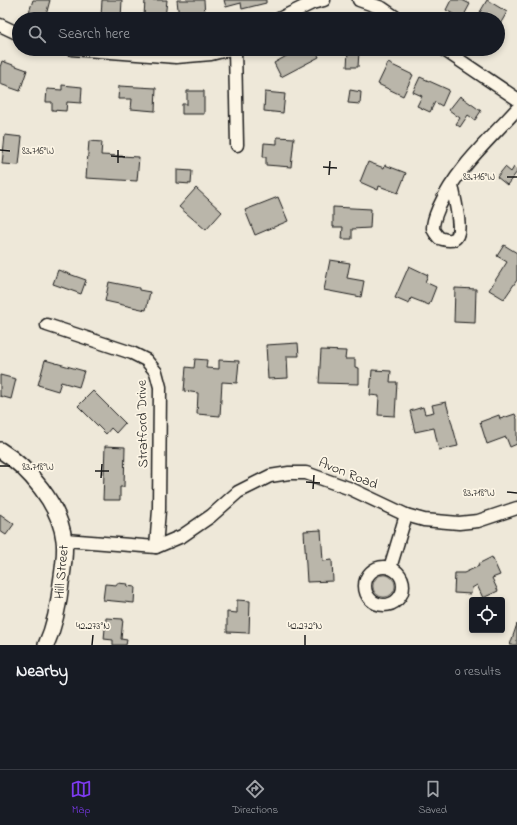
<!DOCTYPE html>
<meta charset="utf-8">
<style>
:root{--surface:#171b24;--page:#242831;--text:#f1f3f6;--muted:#9ea1a6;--line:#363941;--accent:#7c3aed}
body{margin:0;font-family:"Indie Flower",sans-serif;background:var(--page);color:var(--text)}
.controls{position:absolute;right:12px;bottom:12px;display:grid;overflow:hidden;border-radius:4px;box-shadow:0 2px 6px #0003}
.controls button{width:36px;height:36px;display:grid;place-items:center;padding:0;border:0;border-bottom:1px solid var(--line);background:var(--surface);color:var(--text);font:20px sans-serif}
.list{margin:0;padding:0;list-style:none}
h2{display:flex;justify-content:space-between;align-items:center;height:52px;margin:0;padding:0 16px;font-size:17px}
h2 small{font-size:13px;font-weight:400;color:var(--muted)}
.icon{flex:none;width:22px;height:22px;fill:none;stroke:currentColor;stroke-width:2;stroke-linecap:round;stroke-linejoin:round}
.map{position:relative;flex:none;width:517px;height:645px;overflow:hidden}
.search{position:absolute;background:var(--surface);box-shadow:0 2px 6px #0003;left:12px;right:12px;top:12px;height:44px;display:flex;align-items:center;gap:10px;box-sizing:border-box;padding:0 14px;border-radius:22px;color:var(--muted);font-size:15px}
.sheet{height:124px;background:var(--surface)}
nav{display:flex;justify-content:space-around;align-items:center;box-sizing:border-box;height:56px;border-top:1px solid var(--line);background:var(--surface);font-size:11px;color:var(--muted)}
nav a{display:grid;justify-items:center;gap:2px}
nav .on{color:var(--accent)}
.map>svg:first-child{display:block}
.green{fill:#cfcabd;stroke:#76736c}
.building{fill:#bab6aa;stroke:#1c1c1c}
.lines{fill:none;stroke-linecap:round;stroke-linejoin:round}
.minor-casing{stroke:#1c1c1c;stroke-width:15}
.tertiary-casing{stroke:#1c1c1c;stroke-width:18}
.minor{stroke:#fcf5e5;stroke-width:12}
.tertiary{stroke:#fcf5e5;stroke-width:15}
.ticks{fill:none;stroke:#1c1c1c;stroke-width:1.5}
.labels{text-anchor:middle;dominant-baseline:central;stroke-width:3.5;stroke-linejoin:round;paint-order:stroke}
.street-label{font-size:14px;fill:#1c1c1c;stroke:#fcf5e5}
.ticks-label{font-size:10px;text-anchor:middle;fill:#1c1c1c;stroke:#fcf5e5;stroke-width:3.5;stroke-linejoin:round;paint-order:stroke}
</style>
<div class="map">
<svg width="517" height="645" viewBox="0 0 517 645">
<rect width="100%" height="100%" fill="#eee8d9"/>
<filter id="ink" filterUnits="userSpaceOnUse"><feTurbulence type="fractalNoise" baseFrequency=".025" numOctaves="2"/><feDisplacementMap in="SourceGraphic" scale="8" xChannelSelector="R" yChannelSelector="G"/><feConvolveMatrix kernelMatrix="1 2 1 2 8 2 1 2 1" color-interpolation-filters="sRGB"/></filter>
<g filter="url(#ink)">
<circle class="green" cx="384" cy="586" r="11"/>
<g class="building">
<polygon points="33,0 50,0 45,19 28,15"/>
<polygon points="102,0 122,0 121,18 101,17"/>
<polygon points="145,0 167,0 165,18 144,16"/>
<polygon points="177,0 204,0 205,16 179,18"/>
<polygon points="224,0 266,0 266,3 242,9 241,3 226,7"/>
<polygon points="451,0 462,0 470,4 462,19 446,10"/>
<polygon points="487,0 507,12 498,28 498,19 476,19"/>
<polygon points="299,49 315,49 319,57 281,77 274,63"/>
<polygon points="348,50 359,51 358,67 347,67"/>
<polygon points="2,61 27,70 20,91 0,84 0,67"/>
<polygon points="388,63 413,75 403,96 378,84"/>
<polygon points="420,77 449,90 442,106 435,102 430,112 417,106 422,96 413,92"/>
<polygon points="62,85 82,87 81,103 67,102 66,111 52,110 52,102 46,102 47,89 62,90"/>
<polygon points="119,86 156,88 155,111 131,109 132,99 118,99"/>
<polygon points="350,90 361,92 360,104 348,103"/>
<polygon points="187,91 204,91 204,114 182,114 182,104 187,104"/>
<polygon points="265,92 285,94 283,113 264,111"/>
<polygon points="460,96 481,111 475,120 468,115 460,127 456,124 460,118 449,110"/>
<polygon points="5,135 22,137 19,165 2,164"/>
<polygon points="277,137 294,138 291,167 266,165 266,157 263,157 264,143 277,144"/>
<polygon points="89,141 102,142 101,155 139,157 137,181 86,178"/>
<polygon points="368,162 384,168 385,165 406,173 398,193 379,186 378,190 360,182"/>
<polygon points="505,167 511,172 514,167 517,170 517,172 507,185 497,177"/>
<polygon points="177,170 192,171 191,184 177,183"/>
<polygon points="196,188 222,212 206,230 179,207"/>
<polygon points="278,197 288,221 255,235 245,210"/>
<polygon points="333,207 371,209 370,228 352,229 352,239 342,239 343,227 333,227"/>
<polygon points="504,245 517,253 517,280 504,299 489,290 507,262 497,256"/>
<polygon points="330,260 350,263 347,278 364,281 361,297 324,290"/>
<polygon points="409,266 428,275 425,282 436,287 429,305 411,298 409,304 395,298"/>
<polygon points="58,270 86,280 81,294 53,284"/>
<polygon points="109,282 139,288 139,290 150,292 146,310 105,301"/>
<polygon points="455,288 476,289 475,323 454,322"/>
<polygon points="298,343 299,356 287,356 288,378 268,379 266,345"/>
<polygon points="321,350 346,351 345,359 355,359 355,367 359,368 359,384 319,383"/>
<polygon points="195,359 207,360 206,368 219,369 219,360 239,361 237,383 222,382 220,416 197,414 198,393 184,391 186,367 194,368"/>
<polygon points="45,360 84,371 79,387 61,382 58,391 38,385"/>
<polygon points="372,370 391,371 390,382 397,382 395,416 378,415 379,396 370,395"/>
<polygon points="0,375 16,379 11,399 0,396"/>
<polygon points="93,391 125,423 116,433 111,428 106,434 78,406"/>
<polygon points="446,402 458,446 439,450 434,428 415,432 410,411 423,407 425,414 434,412 432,405"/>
<polygon points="515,414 517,419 517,444 510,447 506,437 487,444 480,422 499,415 500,419"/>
<polygon points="105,446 125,447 124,487 120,487 120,500 103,500"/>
<polygon points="0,514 14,524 6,535 0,531"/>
<polygon points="321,530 323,561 332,560 333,581 307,582 304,531"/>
<polygon points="492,557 500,575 492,578 498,591 483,598 477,585 472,588 471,594 454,593 455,573 464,573 479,566 478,564"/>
<polygon points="117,583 128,584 127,586 135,587 134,603 103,600 105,584 117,585"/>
<polygon points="237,600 250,601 249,633 227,632 227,612 237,613"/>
<polygon points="106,618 123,619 121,639 127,640 126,645 113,645 113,640 104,639"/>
<polygon points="517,624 517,645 510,645"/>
</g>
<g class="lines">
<g class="minor-casing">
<g id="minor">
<polyline points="359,0 382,8 398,19"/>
<polyline points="279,19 312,3 324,0"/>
<polyline points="0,25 19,34"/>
<polyline points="72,49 176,57 211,54 231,49"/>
<polyline points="235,49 237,145"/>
<polyline points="443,49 517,99"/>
<path d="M452,184C453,194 465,234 454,239C449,242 444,239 439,238C437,235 433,231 433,228C433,220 436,214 439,207C456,169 489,140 517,109"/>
<polyline points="47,325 132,353 146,360 156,372 160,387 159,510 156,547"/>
<polyline points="65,540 156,547 182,536 211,516 238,492 270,476 289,473 306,473 351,489 406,515 424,520 459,523 478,521 517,508"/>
<circle cx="384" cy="586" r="19"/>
<polyline points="390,568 406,515"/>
</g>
</g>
<g class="tertiary-casing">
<path id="tertiary" d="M0,450C29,468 60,505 64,540C66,553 63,569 61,583C59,604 55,625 46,645"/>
</g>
<use href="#minor" class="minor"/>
<use href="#tertiary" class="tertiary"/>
</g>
</g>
<path class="ticks" d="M0,150L10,151M111,156L125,157M118,163V150M323,167L337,168M329,175L330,161M507,177H517M0,466H10M95,471H109M101,478L102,464M306,482L320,483M313,489L314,475M507,492L517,493M92,645L93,635M305,645V635"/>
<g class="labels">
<g class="street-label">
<text transform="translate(143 424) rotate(-91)">Stratford Drive</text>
<text transform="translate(348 474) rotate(22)">Avon Road</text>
<text transform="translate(62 572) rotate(-85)">Hill Street</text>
</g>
</g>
<g class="ticks-label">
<text x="38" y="154">83.716°W</text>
<text x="479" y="180">83.716°W</text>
<text x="38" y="470">83.718°W</text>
<text x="479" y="496">83.718°W</text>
<text x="93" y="629">42.273°N</text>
<text x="305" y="629">42.272°N</text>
</g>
</svg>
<div class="controls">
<button><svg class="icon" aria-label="locate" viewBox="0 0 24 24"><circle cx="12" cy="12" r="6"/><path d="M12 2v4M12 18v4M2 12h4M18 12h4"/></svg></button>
</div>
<div class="search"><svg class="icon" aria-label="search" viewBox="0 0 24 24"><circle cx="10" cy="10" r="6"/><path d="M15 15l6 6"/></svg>Search here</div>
</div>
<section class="sheet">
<h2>Nearby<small>0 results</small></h2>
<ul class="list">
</ul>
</section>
<nav>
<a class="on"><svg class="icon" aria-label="map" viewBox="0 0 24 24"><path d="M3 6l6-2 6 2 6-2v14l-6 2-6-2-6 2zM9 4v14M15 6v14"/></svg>Map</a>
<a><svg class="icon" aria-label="directions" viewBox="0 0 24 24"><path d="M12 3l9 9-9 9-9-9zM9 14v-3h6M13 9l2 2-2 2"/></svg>Directions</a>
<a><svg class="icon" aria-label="saved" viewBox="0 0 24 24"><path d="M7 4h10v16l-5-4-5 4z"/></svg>Saved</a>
</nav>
